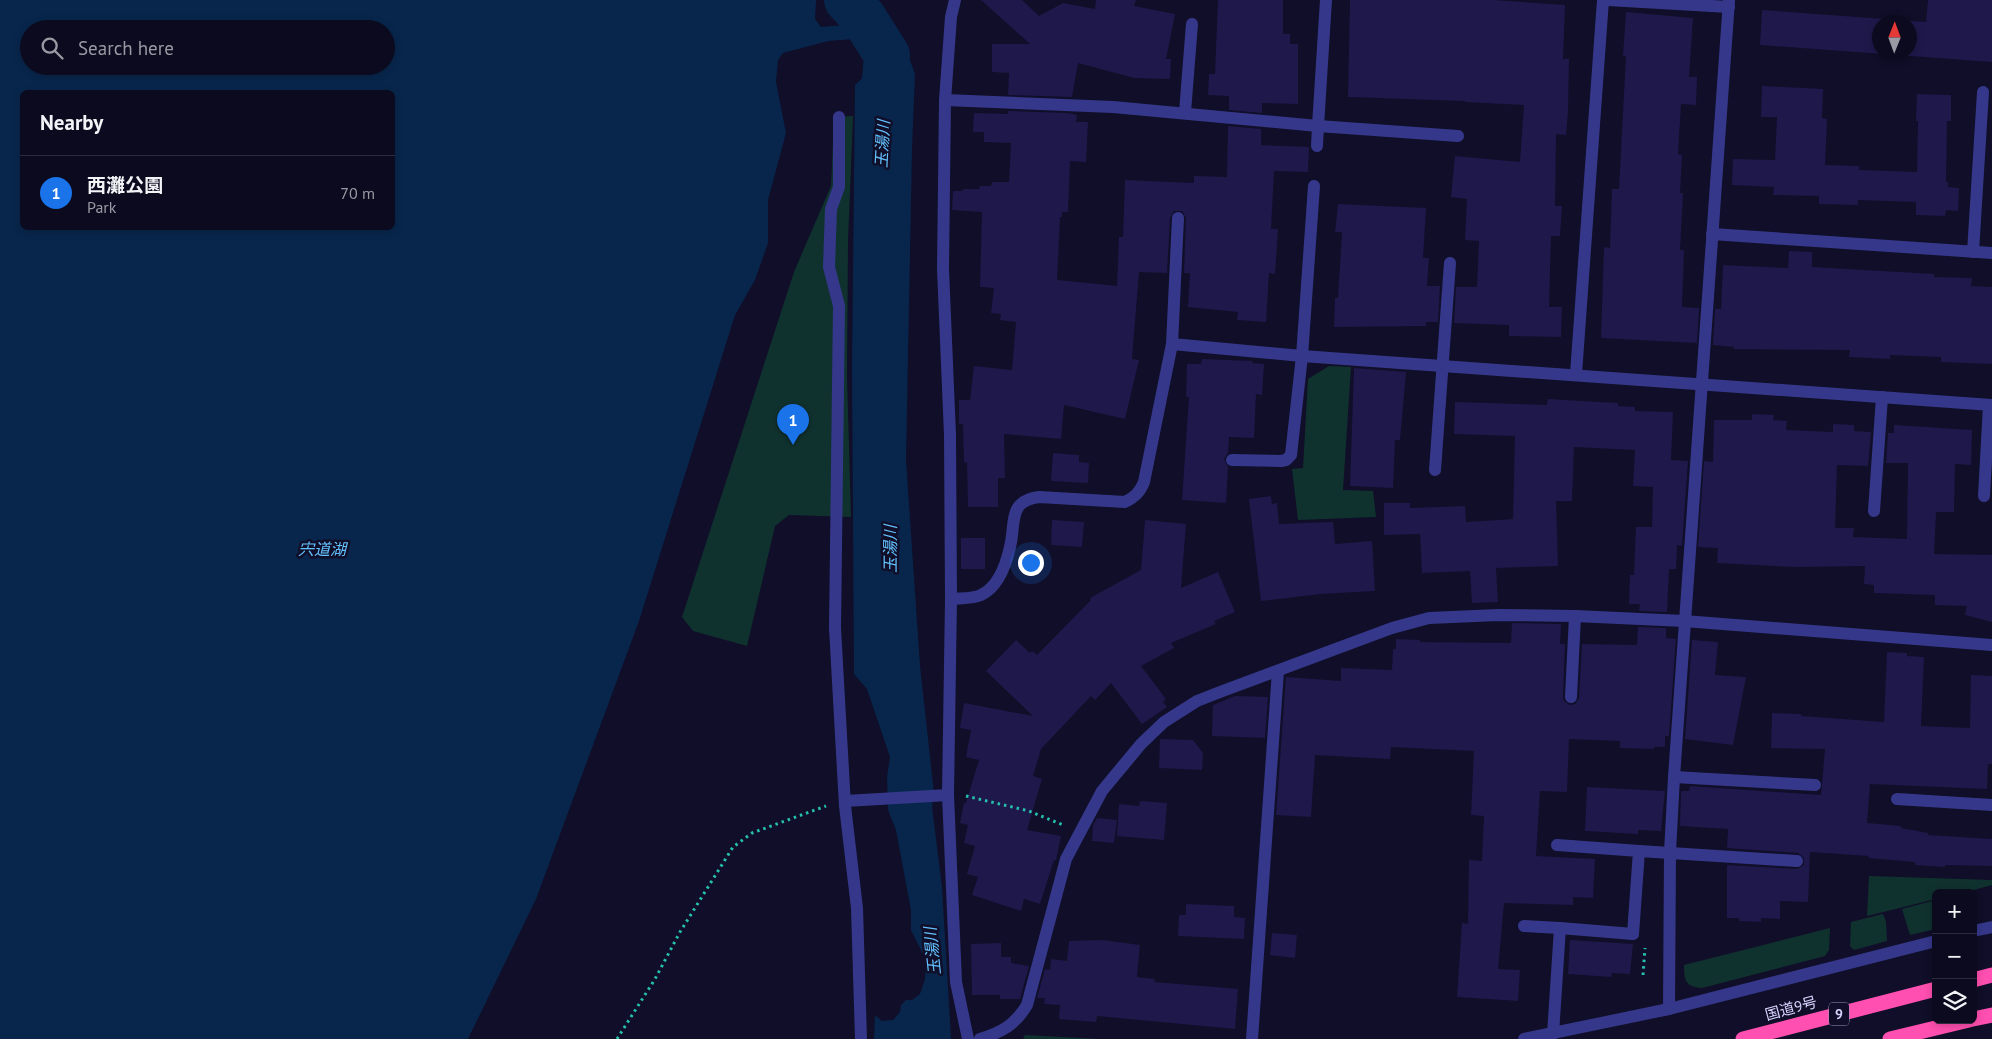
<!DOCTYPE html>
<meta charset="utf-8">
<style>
:root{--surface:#0c0a1e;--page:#151327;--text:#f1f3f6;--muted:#9a9aa4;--line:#2c2b3c;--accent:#1a73e8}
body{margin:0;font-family:"PT Sans","Noto Sans JP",sans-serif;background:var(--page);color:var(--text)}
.controls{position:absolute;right:15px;bottom:15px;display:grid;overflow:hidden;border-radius:8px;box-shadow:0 2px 8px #0003}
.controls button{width:45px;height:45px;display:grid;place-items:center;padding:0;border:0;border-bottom:1px solid var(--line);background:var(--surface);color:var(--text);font:25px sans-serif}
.compass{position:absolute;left:1872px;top:15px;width:45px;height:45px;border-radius:50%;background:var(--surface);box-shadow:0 2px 8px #0003;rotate:1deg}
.you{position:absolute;left:1030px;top:562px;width:18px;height:18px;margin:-12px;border:4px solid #fff;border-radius:50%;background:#1a73e8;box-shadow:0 0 0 8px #1a73e833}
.badge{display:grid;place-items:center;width:32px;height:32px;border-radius:50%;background:var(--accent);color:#fff;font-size:16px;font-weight:700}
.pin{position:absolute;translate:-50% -41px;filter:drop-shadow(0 1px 2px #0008)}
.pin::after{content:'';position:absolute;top:26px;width:18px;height:15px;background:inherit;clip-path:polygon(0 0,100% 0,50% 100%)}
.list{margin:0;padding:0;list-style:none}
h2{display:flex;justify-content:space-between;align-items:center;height:65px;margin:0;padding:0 20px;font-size:21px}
h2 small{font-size:16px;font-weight:400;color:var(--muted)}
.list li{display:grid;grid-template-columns:32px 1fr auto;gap:15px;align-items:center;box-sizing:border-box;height:75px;padding:0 20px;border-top:1px solid var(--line)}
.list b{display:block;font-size:19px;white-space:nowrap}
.list p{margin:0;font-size:16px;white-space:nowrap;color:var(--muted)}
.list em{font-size:16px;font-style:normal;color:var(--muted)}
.icon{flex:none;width:28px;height:28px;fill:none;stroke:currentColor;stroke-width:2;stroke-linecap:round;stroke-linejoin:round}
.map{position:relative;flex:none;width:1992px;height:1039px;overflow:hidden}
.search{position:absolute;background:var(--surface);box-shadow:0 2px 8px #0003;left:20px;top:20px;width:375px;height:55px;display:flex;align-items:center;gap:12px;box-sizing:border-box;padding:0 18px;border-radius:28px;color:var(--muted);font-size:19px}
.panel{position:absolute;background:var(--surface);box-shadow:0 2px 8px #0003;left:20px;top:90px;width:375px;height:140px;border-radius:8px}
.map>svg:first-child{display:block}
.green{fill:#10322f}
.water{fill:#08264c;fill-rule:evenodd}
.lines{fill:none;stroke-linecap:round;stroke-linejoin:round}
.river{stroke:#08264c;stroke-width:46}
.building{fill:#1f184a;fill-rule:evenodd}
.path{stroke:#26c1ad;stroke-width:3;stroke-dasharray:2.5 4;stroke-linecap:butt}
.lane{stroke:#35388a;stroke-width:12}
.street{stroke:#35388a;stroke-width:12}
.highway{stroke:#ff4fb0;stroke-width:15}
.labels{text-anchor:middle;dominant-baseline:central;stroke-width:5;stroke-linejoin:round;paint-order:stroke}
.shield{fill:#100e28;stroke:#9b99be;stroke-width:1}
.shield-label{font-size:14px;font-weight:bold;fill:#d6d4ff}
.street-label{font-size:15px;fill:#d6d4ff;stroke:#100e28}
.water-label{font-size:16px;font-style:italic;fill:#62c2ff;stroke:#100e28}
</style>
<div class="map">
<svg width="1992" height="1039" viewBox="0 0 1992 1039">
<rect width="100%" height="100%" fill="#100e28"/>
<g class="green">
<polygon points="853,116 848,241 847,376 851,517 789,515 775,526 747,646 693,631 682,617 794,272 831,186 834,117"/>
<polygon points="1329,366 1351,367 1343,490 1373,491 1376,517 1298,520 1292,469 1303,468 1308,379"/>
<polygon points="1869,876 1992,880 1992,885 1962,893 1936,893 1936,899 1867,916"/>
<polygon points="1936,900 1936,929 1910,935 1902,909"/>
<polygon points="1883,914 1886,922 1887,941 1854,950 1850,946 1851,922"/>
<path d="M1830,928L1829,950L1825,956L1702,988C1685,987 1684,980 1684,965Z"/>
<polygon points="1025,1035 1100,1039 1023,1039"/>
</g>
<path class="water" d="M0,0H816L815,19L821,27C834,26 849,23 861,30C869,35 875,42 884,46H889L893,38H897L905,47L915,74L912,149L906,460L920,666L934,793L932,807L942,887L951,1039H874L875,1015L882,1021L893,1020L900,1012L901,1005L906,1000H912L920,994L925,979L926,960L911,930V910L896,830L888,810L887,777L890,757L867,689L854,674L852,368L855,85L870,71L872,59L871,53L865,46L854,39L828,41L783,53L778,60L776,82L786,133L768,200V243L755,280L735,315L639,621L536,899L468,1039H0ZM29,29H386V66H29ZM22,92H392V228H22Z"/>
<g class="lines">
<polyline class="river" points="847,0 863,17 887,55 883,105"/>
</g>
<g class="building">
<polygon points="981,0 1022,0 1039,16 1063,3 1095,9 1096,0 1136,0 1134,6 1175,14 1166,59 1171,59 1170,79 1134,78 1078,63 1072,97 1008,95 1009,73 992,72 992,44 1030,44"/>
<polygon points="1218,0 1283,0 1283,34 1290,34 1290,44 1298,44 1298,104 1262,103 1262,113 1229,110 1229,96 1208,95 1209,74 1215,74"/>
<polygon points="1350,0 1492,0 1565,5 1563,59 1569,59 1568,111 1566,135 1556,134 1555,206 1562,206 1560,236 1551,236 1549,307 1562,307 1561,337 1509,336 1509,325 1454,323 1456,287 1477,287 1479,241 1465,240 1467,199 1451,197 1455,156 1520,162 1524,105 1465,102 1465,101 1348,97"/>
<path d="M1928,0H1992V62L1760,45L1762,10L1926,22ZM1880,22H1910V52H1880Z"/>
<polygon points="1626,12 1693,18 1689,77 1697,77 1696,105 1681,104 1678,154 1682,155 1680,193 1683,193 1680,250 1684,250 1682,307 1699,308 1697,343 1601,338 1604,247 1610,248 1612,189 1619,189 1626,56 1623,56"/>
<polygon points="1762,86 1823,89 1822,118 1827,119 1825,165 1859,166 1859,170 1917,172 1918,121 1916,121 1917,94 1951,95 1951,121 1947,121 1946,182 1948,182 1948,187 1959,188 1958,211 1946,210 1945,216 1916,215 1916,202 1858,200 1858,205 1819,204 1819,196 1773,195 1774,187 1732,185 1733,159 1775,160 1777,117 1761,117"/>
<polygon points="1008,111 1068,113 1077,115 1076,122 1088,122 1086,162 1070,161 1068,212 1062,212 1062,217 1060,217 1057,280 1117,286 1119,237 1123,237 1125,180 1194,183 1194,176 1227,177 1228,126 1261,129 1261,145 1309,147 1308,172 1274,171 1271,229 1278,229 1275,274 1269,273 1266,322 1237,320 1238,312 1188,307 1190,273 1184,273 1186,218 1182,211 1174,211 1170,218 1167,273 1139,272 1132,359 1139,360 1125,419 1064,405 1061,439 1004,434 1005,478 998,478 998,507 968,507 967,462 964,463 963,424 959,424 959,400 970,400 974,366 1012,370 1016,322 1000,320 1001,314 991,313 994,288 980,287 982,212 952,210 953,191 963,191 963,189 979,189 980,186 991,186 992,182 1009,182 1011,143 984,142 984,132 973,132 974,113 1008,114"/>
<polygon points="1338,204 1426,208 1423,258 1429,258 1427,286 1440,286 1438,322 1426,322 1426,326 1334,327 1335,298 1338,298 1342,232 1335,232"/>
<polygon points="1789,251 1812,252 1812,267 1934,274 1934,277 1972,278 1971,286 1992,287 1992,364 1941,362 1941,357 1890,355 1890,359 1849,357 1850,350 1734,349 1734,347 1713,345 1715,309 1721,309 1723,265 1788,268"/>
<polygon points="1202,359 1253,361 1252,363 1264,364 1262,395 1256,394 1254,438 1229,437 1228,453 1224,459 1228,467 1226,503 1182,500 1189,397 1186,397 1187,364 1201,364"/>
<polygon points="1354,368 1406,372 1400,440 1395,440 1393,488 1350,486"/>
<polygon points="1548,399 1618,403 1618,406 1635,407 1635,411 1673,412 1671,460 1688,461 1682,546 1677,545 1676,569 1669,569 1667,612 1639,611 1640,604 1629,604 1630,575 1634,575 1636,527 1652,527 1653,487 1633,486 1635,450 1574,447 1572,501 1556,501 1558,566 1496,568 1498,602 1472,603 1470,571 1422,573 1420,534 1384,535 1384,503 1410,503 1410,508 1465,506 1466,522 1513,519 1515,436 1454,434 1455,402 1547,405"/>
<polygon points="1752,414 1774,415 1773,420 1787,421 1786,430 1833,432 1833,424 1854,425 1854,431 1871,432 1868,466 1837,465 1835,528 1854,528 1853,537 1907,539 1908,463 1886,463 1888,433 1894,433 1894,425 1972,430 1971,465 1955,464 1954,512 1936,512 1934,554 1992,555 1992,622 1965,615 1967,606 1935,605 1935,595 1874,593 1874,585 1864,584 1865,566 1795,567 1717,563 1718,548 1698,547 1704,461 1713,462 1714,420 1752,420"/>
<polygon points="1053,453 1079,455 1079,462 1089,463 1088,483 1051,481"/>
<polygon points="1271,496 1272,504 1277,503 1279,524 1333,522 1335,544 1372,541 1375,591 1321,594 1261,601 1249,499"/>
<polygon points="1052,520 1084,522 1082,547 1051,545"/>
<polygon points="1145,520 1186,524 1181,588 1218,572 1235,612 1214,621 1216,624 1171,643 1174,648 1141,666 1166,699 1163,702 1167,707 1142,724 1111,683 1095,700 1091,696 1041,749 1033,776 1042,779 1027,830 1061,836 1056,860 1054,860 1040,904 1024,899 1021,911 972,895 978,877 967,874 975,846 964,843 968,825 960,823 964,803 966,803 979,760 966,757 971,730 960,728 964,703 1033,716 986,671 1016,640 1030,653 1032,651 1037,655 1091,600 1090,598 1141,570"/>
<rect x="961" y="538" width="24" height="31"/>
<polygon points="1512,623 1561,624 1560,644 1565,644 1563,697 1564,701 1570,705 1575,704 1579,698 1582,644 1637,645 1638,627 1666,628 1666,638 1676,639 1669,736 1665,736 1665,747 1654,747 1654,749 1620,748 1620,741 1569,739 1567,792 1540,791 1536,856 1595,859 1593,898 1573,897 1573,905 1504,903 1498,969 1520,970 1518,1001 1457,997 1462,923 1468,924 1469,860 1482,861 1484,816 1471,815 1474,751 1391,747 1390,759 1315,755 1311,817 1276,815 1286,677 1341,681 1341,668 1392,670 1393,649 1396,649 1396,639 1420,640 1420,642 1511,643"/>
<polygon points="1692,640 1718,642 1715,675 1746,677 1733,745 1685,739"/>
<polygon points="1887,652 1907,653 1907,656 1924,657 1921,726 1970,728 1971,675 1992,676 1992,764 1988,764 1987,789 1870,784 1867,823 1901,826 1901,828 1928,833 1928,835 1992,839 1992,866 1945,865 1945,867 1915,865 1915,862 1868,858 1869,856 1810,852 1808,902 1780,901 1780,919 1761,918 1761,922 1739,921 1739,918 1727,918 1727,865 1797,869 1804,865 1804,858 1798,853 1727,848 1728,829 1680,826 1681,791 1689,791 1690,786 1821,795 1825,749 1771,748 1772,713 1801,714 1801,716 1884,722"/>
<polygon points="1235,696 1268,697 1265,738 1212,736 1213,705"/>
<polygon points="1160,739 1193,740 1203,753 1202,770 1159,768"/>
<polygon points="1587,787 1665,791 1661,831 1638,830 1638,834 1585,831"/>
<polygon points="1140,801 1167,803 1164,840 1117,836 1119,804 1139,806"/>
<polygon points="1097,818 1117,820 1114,843 1092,841 1093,825"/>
<polygon points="1186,904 1234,906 1234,917 1245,918 1244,939 1178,936 1179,915 1186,915"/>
<polygon points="1272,933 1297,935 1295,958 1270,955"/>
<polygon points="1103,940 1140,945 1137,977 1155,979 1154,982 1238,989 1235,1029 1097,1016 1096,1022 1059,1019 1060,1005 1044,1004 1045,998 1037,998 1045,969 1050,970 1051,959 1067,961 1069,941"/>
<polygon points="1570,940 1633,944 1630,974 1612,973 1611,977 1568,974"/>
<polygon points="1001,943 1001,957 1011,957 1011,963 1029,966 1020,999 1000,999 1000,995 972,995 971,944"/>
</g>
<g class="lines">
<g class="path">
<polyline points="966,796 1029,811 1063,825"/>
<polyline points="1643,975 1645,948"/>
<polyline points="617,1039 655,979 680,932 733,847 752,833 826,806"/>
</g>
<g class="lane">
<polyline points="1874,511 1882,397"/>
<polyline points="1571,697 1575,616"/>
<polyline points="1674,777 1815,785"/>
<polyline points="1557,845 1639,851 1633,934"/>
</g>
<g class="street">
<polyline points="955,0 951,17 945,100 943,269 950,435 951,599 948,795 956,982 968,1039"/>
<polyline points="1608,0 1729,7"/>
<polyline points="945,100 1113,107 1318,126 1326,0"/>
<polyline points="1185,112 1192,24"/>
<polyline points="839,117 839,187 831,209 829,267 839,306 835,628 845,806 857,908 861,1039"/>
<polyline points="1317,146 1318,126 1458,136"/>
<polyline points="1712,234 1992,253"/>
<polyline points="1973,252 1983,92"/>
<polyline points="1172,344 1302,356 1992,405"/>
<polyline points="1576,374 1603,0"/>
<polyline points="1232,460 1281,461 1286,460 1291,455 1302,356 1314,186"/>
<polyline points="1435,470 1450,263"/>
<polyline points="1984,496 1989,405"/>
<path d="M951,599C960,598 973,599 981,595C998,587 1006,565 1010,547C1016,524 1007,501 1039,497L1125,502C1135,497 1140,492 1144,482L1172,344L1178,218"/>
<polyline points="1897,799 1992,805"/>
<polyline points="845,801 948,795"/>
<polyline points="1639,851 1797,861"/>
<polyline points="1524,926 1560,928"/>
<polyline points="1973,931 1992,927"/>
<polyline points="1669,1009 1670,852 1674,777 1729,0"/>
<polyline points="1553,1034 1560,928 1633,934"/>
<path d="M980,1039C1002,1032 1015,1025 1027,1005L1066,859L1102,791L1141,744L1164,722L1197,701L1220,692L1392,628L1429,618L1498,615L1575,616L1684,621L1992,645"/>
<polyline points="1252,1039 1278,671"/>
<polyline points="1524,1039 1669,1009 1936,941"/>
</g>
<g class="highway">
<polyline points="1973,980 1992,975"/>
<polyline points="1973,1019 1992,1015"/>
<polyline points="1743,1039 1936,989"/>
<polyline points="1890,1039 1969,1020"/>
</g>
</g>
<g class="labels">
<rect class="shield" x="1829" y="1002.5" width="20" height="23" rx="4"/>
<g class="shield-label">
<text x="1839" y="1014">9</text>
</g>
<g class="street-label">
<text transform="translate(1791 1008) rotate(-15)">国道9号</text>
</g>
<g class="water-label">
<text transform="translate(882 144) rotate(-87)">玉湯川</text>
<text x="322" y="549">宍道湖</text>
<text transform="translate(890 549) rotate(-90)">玉湯川</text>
<text transform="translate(932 951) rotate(-96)">玉湯川</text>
</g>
</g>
</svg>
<div class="controls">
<button>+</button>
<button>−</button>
<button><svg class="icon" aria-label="layers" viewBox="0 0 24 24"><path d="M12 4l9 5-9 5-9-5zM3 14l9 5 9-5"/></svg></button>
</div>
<svg class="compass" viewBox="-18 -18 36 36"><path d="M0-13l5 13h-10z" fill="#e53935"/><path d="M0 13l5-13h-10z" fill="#9a9aa4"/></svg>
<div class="you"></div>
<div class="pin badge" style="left:793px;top:445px">1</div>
<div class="search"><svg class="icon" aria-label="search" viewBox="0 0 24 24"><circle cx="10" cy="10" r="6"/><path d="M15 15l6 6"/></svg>Search here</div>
<section class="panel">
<h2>Nearby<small></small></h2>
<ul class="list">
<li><span class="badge">1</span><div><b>西灘公園</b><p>Park</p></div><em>70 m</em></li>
</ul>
</section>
</div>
